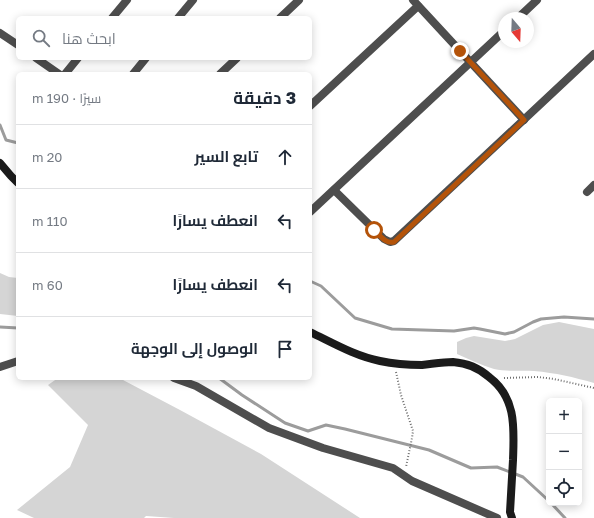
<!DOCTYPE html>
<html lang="ar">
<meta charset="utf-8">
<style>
:root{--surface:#fff;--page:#f2f2f3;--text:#1f2937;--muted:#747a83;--line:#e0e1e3}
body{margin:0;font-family:"Golos Text",Cairo,sans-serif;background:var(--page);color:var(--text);direction:rtl}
.controls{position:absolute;right:12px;bottom:12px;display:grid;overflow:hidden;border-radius:6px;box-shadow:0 2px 10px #0003}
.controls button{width:36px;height:36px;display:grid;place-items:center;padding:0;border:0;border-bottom:1px solid var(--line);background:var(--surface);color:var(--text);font:20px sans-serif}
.compass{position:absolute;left:498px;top:12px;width:36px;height:36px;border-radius:50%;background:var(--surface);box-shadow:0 2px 10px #0003;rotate:161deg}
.stop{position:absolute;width:12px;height:12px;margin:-9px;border:3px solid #b45309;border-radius:50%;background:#fff}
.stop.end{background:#b45309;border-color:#fff;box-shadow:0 1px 4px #0008}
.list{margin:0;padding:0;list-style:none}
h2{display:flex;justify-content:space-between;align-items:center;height:52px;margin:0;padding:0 16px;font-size:17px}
h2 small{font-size:13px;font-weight:400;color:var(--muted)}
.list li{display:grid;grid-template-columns:26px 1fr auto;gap:12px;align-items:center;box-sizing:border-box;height:64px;padding:0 16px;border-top:1px solid var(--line)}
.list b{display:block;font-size:15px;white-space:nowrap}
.list em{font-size:13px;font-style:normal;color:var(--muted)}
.icon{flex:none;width:22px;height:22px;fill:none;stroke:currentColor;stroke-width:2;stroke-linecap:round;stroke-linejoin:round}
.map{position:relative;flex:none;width:594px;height:518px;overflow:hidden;direction:ltr}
.search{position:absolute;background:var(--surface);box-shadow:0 2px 10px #0003;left:16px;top:16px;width:296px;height:44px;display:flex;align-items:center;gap:10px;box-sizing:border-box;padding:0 14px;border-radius:6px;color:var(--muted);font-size:15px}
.panel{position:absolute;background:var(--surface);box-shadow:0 2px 10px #0003;left:16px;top:72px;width:296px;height:308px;border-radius:6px;direction:rtl}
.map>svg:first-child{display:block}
.green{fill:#d5d5d5}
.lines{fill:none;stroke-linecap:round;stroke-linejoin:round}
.stream{stroke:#9c9c9c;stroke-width:3}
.path{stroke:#707070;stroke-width:2;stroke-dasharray:1 2;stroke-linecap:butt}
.street{stroke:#4e4e4e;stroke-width:8}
.secondary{stroke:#1b1b1b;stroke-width:8}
.route{stroke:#b45309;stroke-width:5}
</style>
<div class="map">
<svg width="594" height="518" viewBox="0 0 594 518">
<rect width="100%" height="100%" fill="#fff"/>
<g class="green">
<polygon points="0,273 9,277 18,278 18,316 0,314"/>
<path d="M559,322L594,329V383C573,377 556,373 534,371C520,370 507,372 494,369C481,365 469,359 457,354V342L466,338L474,336L505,341L515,339L543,325Z"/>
<polygon points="58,378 114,378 123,380 180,410 261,454 360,518 174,518 146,516 144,518 34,518 17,510 70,467 88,425 48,385"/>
</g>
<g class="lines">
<g class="stream">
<polyline points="0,125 6,140 18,143"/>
<polyline points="310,281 321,286 355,318 392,329 454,331 474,328 480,329 505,334 514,332 533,322 541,319 564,317 594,319"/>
<polyline points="0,327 18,328"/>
<polyline points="219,378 242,395 285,423 308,431 326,425 345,429 429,450 471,468 497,467 523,477 549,501"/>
<polyline points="551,503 565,518"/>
</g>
<g class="path">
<polyline points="396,372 401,395 413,431 412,438 406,467"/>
<polyline points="504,378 538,377 554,379 594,388"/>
</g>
<g class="street">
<polyline points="413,0 524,120"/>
<polyline points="112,18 127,0"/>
<polyline points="178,18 193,0"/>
<polyline points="280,18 299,0"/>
<polyline points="518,18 537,0"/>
<polyline points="0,33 18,45"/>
<polyline points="36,58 59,74"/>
<polyline points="65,74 78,58"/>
<polyline points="133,74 146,58"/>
<polyline points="220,74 237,58"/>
<polyline points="310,106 418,6"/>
<polyline points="334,190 384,239 390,242 394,241 594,54"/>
<polyline points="587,192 594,185"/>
<polyline points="310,212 504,31"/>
<polyline points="0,367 18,361"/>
<polyline points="174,378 196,386 269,428 323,448 393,468 412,481 497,518"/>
</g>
<g class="secondary">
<polyline points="0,163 11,176 18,183"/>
<path d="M310,332C333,343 355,356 380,361C394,364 408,365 422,365C432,364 443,362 453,362C466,363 479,368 489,377C517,398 514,429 513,460C512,478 511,495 510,512L512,518"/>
</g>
</g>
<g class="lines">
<path class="route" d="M374,230C380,235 385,244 394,242L524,120L460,51"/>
</g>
</svg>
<div class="controls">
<button>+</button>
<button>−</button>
<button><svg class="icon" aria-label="locate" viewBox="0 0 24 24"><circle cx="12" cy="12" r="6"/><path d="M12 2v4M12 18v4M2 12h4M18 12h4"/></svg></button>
</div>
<svg class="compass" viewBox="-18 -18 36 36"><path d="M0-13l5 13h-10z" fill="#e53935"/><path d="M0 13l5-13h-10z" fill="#747a83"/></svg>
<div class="stop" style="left:374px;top:230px"></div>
<div class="stop end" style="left:460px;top:51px"></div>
<div class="search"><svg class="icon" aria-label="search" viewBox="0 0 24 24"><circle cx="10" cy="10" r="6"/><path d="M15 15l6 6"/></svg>ابحث هنا</div>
<section class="panel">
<h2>3 دقيقة<small>سيرًا · 190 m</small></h2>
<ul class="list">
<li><svg class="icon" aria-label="ahead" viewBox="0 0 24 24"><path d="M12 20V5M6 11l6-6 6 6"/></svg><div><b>تابع السير</b></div><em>20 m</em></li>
<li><svg class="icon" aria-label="left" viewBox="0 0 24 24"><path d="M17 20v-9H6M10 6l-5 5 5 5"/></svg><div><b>انعطف يسارًا</b></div><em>110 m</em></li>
<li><svg class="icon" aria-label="left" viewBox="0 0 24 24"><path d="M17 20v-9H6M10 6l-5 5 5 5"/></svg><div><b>انعطف يسارًا</b></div><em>60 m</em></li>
<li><svg class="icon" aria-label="arrive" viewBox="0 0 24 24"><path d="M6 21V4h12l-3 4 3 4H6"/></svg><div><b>الوصول إلى الوجهة</b></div></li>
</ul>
</section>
</div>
